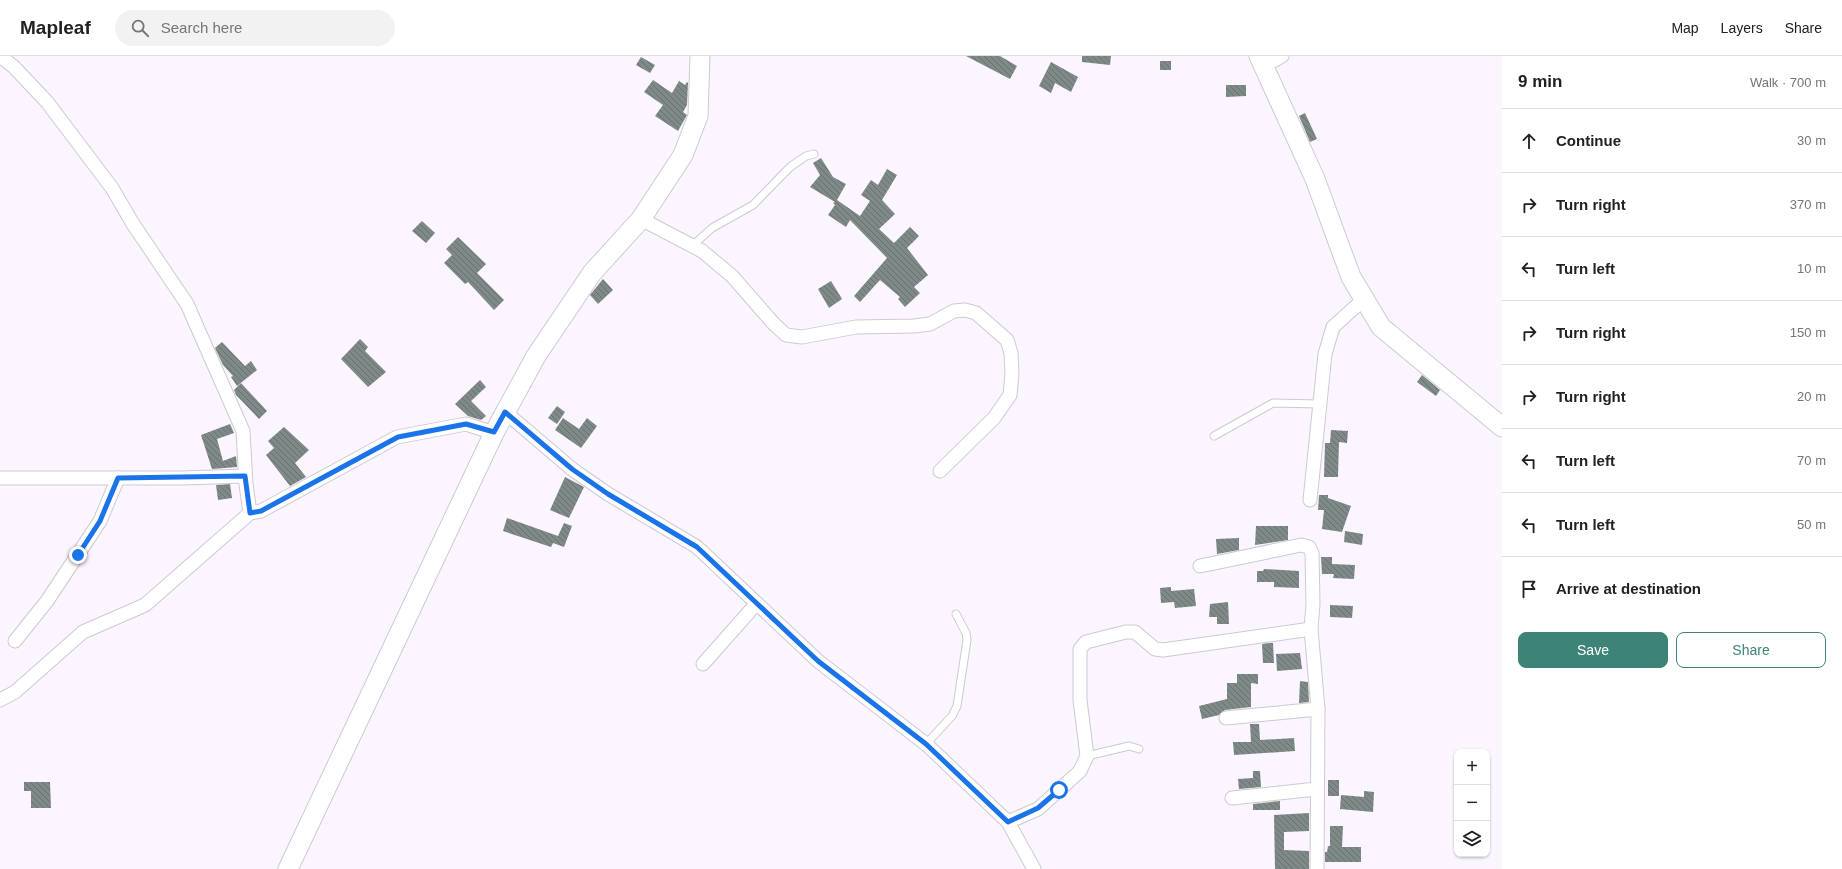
<!DOCTYPE html>
<meta charset="utf-8">
<style>
:root{--surface:#fff;--page:#f2f2f2;--text:#202124;--muted:#757577;--line:#e0e0e0;--accent:#3e8377}
body{margin:0;font-family:Arial,sans-serif;background:var(--page);color:var(--text)}
.controls{position:absolute;right:12px;bottom:12px;display:grid;overflow:hidden;border-radius:8px;box-shadow:0 1px 3px #0004}
.controls button{width:36px;height:36px;display:grid;place-items:center;padding:0;border:0;border-bottom:1px solid var(--line);background:var(--surface);color:var(--text);font:20px sans-serif}
.stop{position:absolute;width:12px;height:12px;margin:-9px;border:3px solid #1a73e8;border-radius:50%;background:#fff}
.stop.end{background:#1a73e8;border-color:#fff;box-shadow:0 1px 4px #0008}
.list{margin:0;padding:0;list-style:none}
h2{display:flex;justify-content:space-between;align-items:center;height:52px;margin:0;padding:0 16px;font-size:17px}
h2 small{font-size:13px;font-weight:400;color:var(--muted)}
.list li{display:grid;grid-template-columns:26px 1fr auto;gap:12px;align-items:center;box-sizing:border-box;height:64px;padding:0 16px;border-top:1px solid var(--line)}
.list b{display:block;font-size:15px;white-space:nowrap}
.list em{font-size:13px;font-style:normal;color:var(--muted)}
.actions{display:flex;gap:8px;padding:12px 16px}
.actions a{flex:1;padding:9px 0;border:1px solid var(--accent);border-radius:8px;text-align:center;font-size:14px;color:var(--accent)}
.actions .main{background:var(--accent);color:#fff}
.icon{flex:none;width:22px;height:22px;fill:none;stroke:currentColor;stroke-width:2;stroke-linecap:round;stroke-linejoin:round}
.map{position:relative;flex:none;width:1502px;height:813px;overflow:hidden}
header{display:flex;align-items:center;gap:24px;box-sizing:border-box;height:56px;padding:0 20px;background:var(--surface);border-bottom:1px solid var(--line)}
header strong{font-size:19px}
nav{display:flex;gap:22px;margin-inline-start:auto;font-size:14px}
.search{width:280px;height:36px;background:var(--page);display:flex;align-items:center;gap:10px;box-sizing:border-box;padding:0 14px;border-radius:22px;color:var(--muted);font-size:15px}
main{display:flex}
aside{flex:1;background:var(--surface)}
.map>svg:first-child{display:block}
.building{fill:url(#building-back-hatch)}
.lines{fill:none;stroke-linecap:round;stroke-linejoin:round}
.lane-casing{stroke:#cdc9d2;stroke-width:9}
.street-casing{stroke:#cdc9d2;stroke-width:15}
.secondary-casing{stroke:#cdc9d2;stroke-width:21}
.lane{stroke:#fff;stroke-width:7}
.street{stroke:#fff;stroke-width:13}
.secondary{stroke:#fff;stroke-width:19}
.route{stroke:#1a73e8;stroke-width:5}
</style>
<header>
<strong>Mapleaf</strong>
<div class="search"><svg class="icon" aria-label="search" viewBox="0 0 24 24"><circle cx="10" cy="10" r="6"/><path d="M15 15l6 6"/></svg>Search here</div>
<nav><a>Map</a><a>Layers</a><a>Share</a></nav>
</header>
<main>
<div class="map">
<svg width="1502" height="813" viewBox="0 0 1502 813">
<defs>
<pattern id="building-back-hatch" width="6" height="6" patternUnits="userSpaceOnUse"><rect width="6" height="6" fill="#7f8a88"/><path d="M-1 5l2 2M0 0l6 6M5-1l2 2" fill="none" stroke="#697270"/></pattern>
</defs>
<rect width="100%" height="100%" fill="#faf5ff"/>
<g class="building">
<polygon points="966,0 1000,0 1017,10 1010,23"/>
<polygon points="1082,0 1111,0 1110,9 1082,6"/>
<polygon points="641,1 655,9 650,17 636,9"/>
<rect x="1160" y="5" width="11" height="9"/>
<polygon points="1051,6 1078,21 1071,36 1055,27 1051,37 1039,30"/>
<polygon points="653,24 672,37 679,25 685,29 687,26 688,27 687,49 683,56 687,59 678,75 655,60 663,49 644,36"/>
<polygon points="1226,29 1246,29 1246,40 1226,41"/>
<polygon points="1305,57 1317,83 1310,86 1299,60"/>
<polygon points="821,102 833,121 846,128 837,144 860,160 870,145 861,139 871,124 878,129 887,113 897,119 882,144 895,158 879,173 894,187 910,171 919,180 907,192 928,219 914,231 920,237 905,251 898,243 900,241 880,224 860,246 854,240 887,202 850,164 846,171 828,159 835,149 833,147 835,146 810,131 820,119 813,107"/>
<polygon points="422,165 435,177 426,187 412,175"/>
<polygon points="458,181 486,208 477,217 504,244 494,254 468,226 465,228 444,207 452,199 446,193"/>
<polygon points="603,223 613,234 598,248 590,239"/>
<polygon points="831,225 842,243 829,252 818,233"/>
<polygon points="360,283 368,291 365,295 386,316 368,331 341,303"/>
<polygon points="222,286 245,310 251,305 257,314 237,330 231,321 233,320 223,309 215,292"/>
<polygon points="1422,319 1440,334 1436,340 1417,326"/>
<polygon points="480,324 486,331 471,345 486,360 481,364 468,360 455,348"/>
<polygon points="241,327 267,355 259,363 236,339 234,334"/>
<polygon points="557,350 565,356 557,368 548,362"/>
<polygon points="563,362 579,373 587,362 597,370 581,392 555,374"/>
<polygon points="230,368 234,377 217,383 223,405 236,400 237,411 212,413 201,379"/>
<polygon points="284,371 309,394 295,407 306,421 290,430 266,399 274,392 268,385"/>
<polygon points="1331,374 1348,375 1347,387 1339,386 1338,421 1324,421 1325,387 1330,387"/>
<polygon points="565,421 584,431 569,462 550,454"/>
<polygon points="230,428 232,442 218,444 216,429"/>
<polygon points="1319,439 1328,439 1328,442 1351,450 1342,476 1322,473 1324,454 1318,454"/>
<polygon points="507,462 558,480 564,467 572,470 564,491 553,487 551,491 503,475"/>
<polygon points="1256,470 1288,470 1288,484 1255,489"/>
<polygon points="1345,475 1363,478 1362,489 1344,486"/>
<polygon points="1239,482 1239,494 1217,498 1216,483"/>
<polygon points="1321,501 1332,501 1332,508 1355,509 1354,523 1333,522 1334,518 1322,518"/>
<polygon points="1264,513 1299,515 1299,532 1274,531 1274,526 1257,526 1257,515 1263,515"/>
<polygon points="1171,531 1171,535 1194,533 1196,550 1175,552 1174,546 1161,547 1160,532"/>
<polygon points="1228,546 1229,568 1217,568 1217,561 1209,561 1210,548"/>
<polygon points="1330,549 1353,550 1352,562 1330,561"/>
<polygon points="1269,587 1273,587 1274,607 1263,607 1262,588"/>
<polygon points="1300,597 1302,613 1277,615 1276,598"/>
<polygon points="1237,618 1258,618 1258,628 1251,627 1251,651 1225,654 1219,659 1202,663 1199,650 1227,643 1227,627 1237,627"/>
<polygon points="1300,625 1308,626 1309,646 1299,647"/>
<polygon points="1250,668 1259,668 1260,684 1294,682 1295,695 1234,699 1233,686 1251,686"/>
<polygon points="1253,715 1260,715 1261,731 1239,733 1238,723 1253,722"/>
<rect x="1328" y="724" width="11" height="16"/>
<polygon points="24,726 50,726 51,752 31,752 31,735 24,735"/>
<polygon points="1364,735 1374,736 1373,756 1340,753 1341,739 1364,741"/>
<polygon points="1280,745 1280,754 1253,754 1253,748"/>
<polygon points="1309,757 1309,775 1284,776 1284,794 1309,795 1309,813 1275,813 1274,759"/>
<polygon points="1330,770 1343,770 1342,791 1361,791 1361,806 1325,806 1325,796 1327,796 1328,790 1330,790"/>
</g>
<g class="lines">
<g class="lane-casing">
<g id="lane">
<polyline points="692,190 712,172 753,149 790,111 806,100 814,98"/>
<polyline points="1214,380 1273,347 1320,348"/>
<polyline points="926,688 952,660 957,650 967,584 966,577 956,558"/>
<polyline points="1087,700 1129,690 1139,693"/>
</g>
</g>
<g class="street-casing">
<g id="street">
<polyline points="0,0 14,11 47,46 112,132 133,168 187,248 243,375 246,428 250,457"/>
<polyline points="1264,10 1282,0"/>
<polyline points="641,163 702,195 732,220 774,268 786,279 802,281 856,271 914,270 930,268 954,255 965,254 976,257 1007,284 1011,297 1012,318 1010,339 994,362 940,415"/>
<polyline points="505,356 572,413 608,438 697,491 818,605 926,688 1008,766 1034,813"/>
<polyline points="0,422 182,422 245,420"/>
<polyline points="1310,444 1325,298 1333,271 1364,243"/>
<polyline points="1200,510 1301,489 1309,491 1312,497 1313,548 1311,573 1318,653 1317,813"/>
<polyline points="15,585 47,545 100,465 118,422"/>
<polyline points="703,608 757,547"/>
<polyline points="0,644 15,636 83,576 145,549 250,457 261,455 397,381 466,368 494,377"/>
<polyline points="1226,662 1318,653"/>
<polyline points="1232,742 1316,733"/>
<polyline points="1008,766 1038,753 1080,715 1087,700 1080,644 1080,593 1086,586 1126,576 1135,576 1155,593 1163,594 1311,573"/>
</g>
</g>
<g class="secondary-casing">
<g id="secondary">
<polyline points="1259,0 1315,123 1351,221 1381,271 1502,371"/>
<polyline points="288,813 494,377 536,300 592,217 641,163 683,99 698,60 700,0"/>
</g>
</g>
<use href="#lane" class="lane"/>
<use href="#street" class="street"/>
<use href="#secondary" class="secondary"/>
</g>
<g class="lines">
<polyline class="route" points="78,499 100,465 118,422 245,420 250,457 261,455 398,381 466,368 494,376 505,356 572,413 608,438 697,491 818,605 926,688 1008,766 1038,752 1059,734"/>
</g>
</svg>
<div class="controls">
<button>+</button>
<button>−</button>
<button><svg class="icon" aria-label="layers" viewBox="0 0 24 24"><path d="M12 4l9 5-9 5-9-5zM3 14l9 5 9-5"/></svg></button>
</div>
<div class="stop" style="left:1059px;top:734px"></div>
<div class="stop end" style="left:78px;top:499px"></div>
</div>
<aside>
<h2>9 min<small>Walk · 700 m</small></h2>
<ul class="list">
<li><svg class="icon" aria-label="ahead" viewBox="0 0 24 24"><path d="M12 20V5M6 11l6-6 6 6"/></svg><div><b>Continue</b></div><em>30 m</em></li>
<li><svg class="icon" aria-label="right" viewBox="0 0 24 24"><path d="M7 20v-9h11M14 6l5 5-5 5"/></svg><div><b>Turn right</b></div><em>370 m</em></li>
<li><svg class="icon" aria-label="left" viewBox="0 0 24 24"><path d="M17 20v-9H6M10 6l-5 5 5 5"/></svg><div><b>Turn left</b></div><em>10 m</em></li>
<li><svg class="icon" aria-label="right" viewBox="0 0 24 24"><path d="M7 20v-9h11M14 6l5 5-5 5"/></svg><div><b>Turn right</b></div><em>150 m</em></li>
<li><svg class="icon" aria-label="right" viewBox="0 0 24 24"><path d="M7 20v-9h11M14 6l5 5-5 5"/></svg><div><b>Turn right</b></div><em>20 m</em></li>
<li><svg class="icon" aria-label="left" viewBox="0 0 24 24"><path d="M17 20v-9H6M10 6l-5 5 5 5"/></svg><div><b>Turn left</b></div><em>70 m</em></li>
<li><svg class="icon" aria-label="left" viewBox="0 0 24 24"><path d="M17 20v-9H6M10 6l-5 5 5 5"/></svg><div><b>Turn left</b></div><em>50 m</em></li>
<li><svg class="icon" aria-label="arrive" viewBox="0 0 24 24"><path d="M6 21V4h12l-3 4 3 4H6"/></svg><div><b>Arrive at destination</b></div></li>
</ul>
<div class="actions"><a class="main">Save</a><a>Share</a></div>
</aside>
</main>
